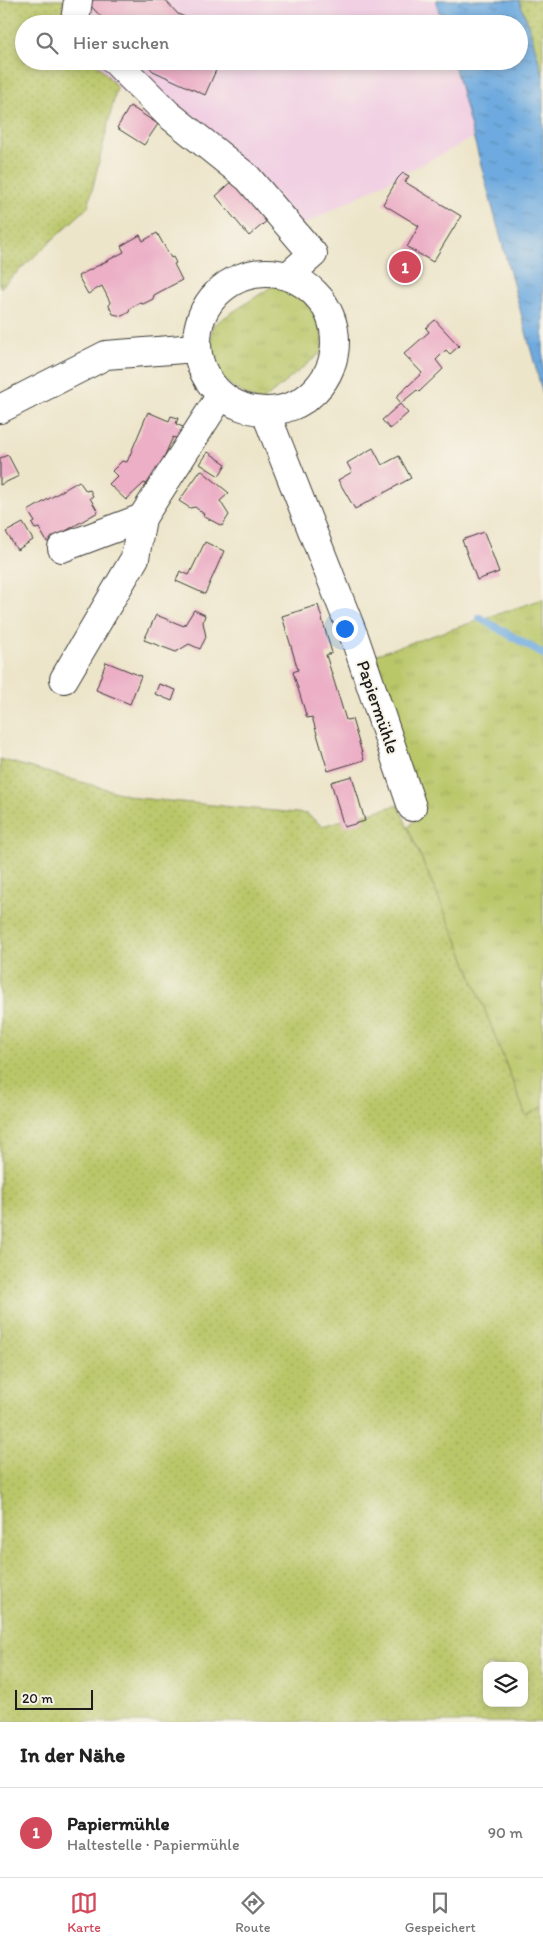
<!DOCTYPE html>
<html lang="de">
<meta charset="utf-8">
<style>
:root{--surface:#fff;--page:#f6f6f6;--text:#222;--muted:#767676;--line:#e0e0e0;--accent:#d1495b}
body{margin:0;font-family:Itim,sans-serif;background:var(--page);color:var(--text)}
.controls{position:absolute;right:15px;bottom:15px;display:grid;overflow:hidden;border-radius:10px;box-shadow:0 2px 8px #0003}
.controls button{width:45px;height:45px;display:grid;place-items:center;padding:0;border:0;border-bottom:1px solid var(--line);background:var(--surface);color:var(--text);font:25px sans-serif}
.scale{position:absolute;left:15px;bottom:12px;width:78px;box-sizing:border-box;padding-left:5px;border:2px solid #1c1c1c;border-top:0;font-size:14px;line-height:18px;white-space:nowrap;color:#1c1c1c;-webkit-text-stroke:4px #f7f3e8;paint-order:stroke}
.you{position:absolute;left:344px;top:628px;width:18px;height:18px;margin:-12px;border:4px solid #fff;border-radius:50%;background:#1a73e8;box-shadow:0 0 0 8px #1a73e833}
.badge{display:grid;place-items:center;width:32px;height:32px;border-radius:50%;background:var(--accent);color:#fff;font-size:16px;font-weight:700}
.pin{position:absolute;translate:-50% -50%;border:2px solid #fff;box-shadow:0 1px 5px #0006}
.list{margin:0;padding:0;list-style:none}
h2{display:flex;justify-content:space-between;align-items:center;height:65px;margin:0;padding:0 20px;font-size:21px}
h2 small{font-size:16px;font-weight:400;color:var(--muted)}
.list li{display:grid;grid-template-columns:32px 1fr auto;gap:15px;align-items:center;box-sizing:border-box;height:90px;padding:0 20px;border-top:1px solid var(--line)}
.list b{display:block;font-size:19px;white-space:nowrap}
.list p{margin:0;font-size:16px;white-space:nowrap;color:var(--muted)}
.list em{font-size:16px;font-style:normal;color:var(--muted)}
.icon{flex:none;width:28px;height:28px;fill:none;stroke:currentColor;stroke-width:2;stroke-linecap:round;stroke-linejoin:round}
.map{position:relative;flex:none;width:543px;height:1722px;overflow:hidden}
.search{position:absolute;background:var(--surface);box-shadow:0 2px 8px #0003;left:15px;right:15px;top:15px;height:55px;display:flex;align-items:center;gap:12px;box-sizing:border-box;padding:0 18px;border-radius:28px;color:var(--muted);font-size:19px}
.sheet{height:155px;background:var(--surface)}
nav{display:flex;justify-content:space-around;align-items:center;box-sizing:border-box;height:70px;border-top:1px solid var(--line);background:var(--surface);font-size:14px;color:var(--muted)}
nav a{display:grid;justify-items:center;gap:2px}
nav .on{color:var(--accent)}
.map>svg:first-child{display:block}
.built{fill:#f1d0e3}
.grass{fill:url(#grass-tufts);stroke:#6b7242}
.park{fill:url(#park-dots);stroke:#6b7242;fill-rule:evenodd}
.water{fill:url(#water-ripples);stroke:#45637e}
.lines{fill:none;stroke-linecap:round;stroke-linejoin:round}
.stream{stroke:#6eaadf;stroke-width:8}
.building{fill:#ecafc6}
.minor-casing{stroke:#3b3a36;stroke-width:30}
.minor{stroke:#fff;stroke-width:28}
.labels{text-anchor:middle;dominant-baseline:central;stroke-width:4;stroke-linejoin:round;paint-order:stroke}
.street-label{font-size:18px;fill:#1c1c1c;stroke:#f7f3e8}
</style>
<div class="map">
<svg width="543" height="1722" viewBox="0 0 543 1722">
<defs>
<pattern id="grass-tufts" width="24" height="20" patternUnits="userSpaceOnUse" patternTransform="scale(1.25)"><rect width="24" height="20" fill="#bac769"/><path d="M3 7l-1-3M5 7V3M7 7l1-3M15 17l-1-3M17 17v-4M19 17l1-3" fill="none" stroke="#9faa5a"/></pattern>
<pattern id="park-dots" width="8" height="8" patternUnits="userSpaceOnUse" patternTransform="scale(1.25)"><rect width="8" height="8" fill="#bac769"/><path d="M2 2h.1M6 6h.1" fill="none" stroke="#9faa5a" stroke-width="1.8" stroke-linecap="round"/></pattern>
<pattern id="water-ripples" width="26" height="14" patternUnits="userSpaceOnUse" patternTransform="scale(1.25)"><rect width="26" height="14" fill="#6eaadf"/><path d="M2 4q2-2 4 0t4 0M15 11q2-2 4 0t4 0" fill="none" stroke="#5a8ab4"/></pattern>
</defs>
<rect width="100%" height="100%" fill="#f7f3e8"/>
<filter id="ink" filterUnits="userSpaceOnUse"><feTurbulence type="fractalNoise" baseFrequency=".02" numOctaves="2"/><feDisplacementMap in="SourceGraphic" scale="10" xChannelSelector="R" yChannelSelector="G"/><feConvolveMatrix kernelMatrix="1 2 1 2 8 2 1 2 1" color-interpolation-filters="sRGB"/></filter>
<filter id="wash" filterUnits="userSpaceOnUse"><feTurbulence type="fractalNoise" baseFrequency=".0096" numOctaves="4" result="noise"/><feDisplacementMap in="SourceGraphic" scale="20" xChannelSelector="R" yChannelSelector="G"/><feGaussianBlur stdDeviation="1.12" result="paint"/><feColorMatrix in="noise" values="0 0 0 0 0 0 0 0 0 0 0 0 0 0 0 0 0 1.4 0 .05"/><feComposite in="paint" operator="in"/></filter>
<g filter="url(#wash)">
<rect width="100%" height="100%" fill="#ede5ca"/>
<g class="built">
<polygon points="64,0 436,0 442,24 62,24"/>
<polygon points="95,61 453,61 473,138 287,233 209,158 117,87"/>
</g>
<g class="grass">
<path d="M274,285C308,298 322,313 323,351L261,402C222,384 206,370 213,325Z"/>
<polygon points="543,599 543,1107 526,1116 463,954 408,828 422,810 368,657"/>
</g>
<g class="park">
<polygon points="0,0 64,0 62,24 24,24 24,61 95,61 117,87 88,207 0,288"/>
<polygon points="519,0 543,0 543,76 529,27"/>
<path d="M0,759L138,798L307,814L322,826L398,805L463,954L526,1116L543,1107V1722H0ZM487,1666H524V1703H487Z"/>
</g>
<polygon class="water" points="436,0 519,0 529,27 543,76 543,395 453,61 519,61 519,24 442,24"/>
<g class="lines">
<polyline class="stream" points="480,618 543,654"/>
</g>
<g id="blocks">
<g class="building">
<polygon points="85,0 165,0 178,14 200,24 108,24"/>
<polygon points="144,61 220,61 205,95 153,71"/>
<polygon points="130,106 158,124 144,145 117,128"/>
<polygon points="403,173 409,176 405,182 461,216 433,262 407,247 419,226 383,204 398,178"/>
<polygon points="235,179 269,219 249,236 216,196"/>
<polygon points="157,233 171,258 173,257 176,263 174,264 182,280 154,295 153,299 143,304 140,303 130,308 129,312 122,316 113,314 109,306 110,302 102,286 88,294 78,276 124,252 121,246 140,235 143,241"/>
<polygon points="435,320 459,346 450,354 446,350 436,360 443,369 419,392 417,390 401,403 396,397 422,373 404,354 429,332 426,328"/>
<polygon points="400,404 408,413 390,429 382,420"/>
<polygon points="148,412 169,421 171,416 178,418 176,424 185,428 179,439 173,437 155,477 149,485 144,483 126,500 109,484 117,476 112,471 122,461 127,462"/>
<polygon points="373,448 382,465 399,456 411,478 355,509 338,480 352,472 347,463"/>
<polygon points="208,452 226,464 219,476 200,464"/>
<polygon points="8,455 19,476 0,485 0,458"/>
<polygon points="201,470 229,493 220,501 229,515 222,526 203,516 204,514 195,507 190,508 179,501"/>
<polygon points="79,481 86,491 90,490 93,496 90,498 98,512 47,542 39,528 35,529 32,524 35,522 28,511"/>
<polygon points="23,523 33,540 17,550 6,532"/>
<polygon points="484,532 499,572 477,580 462,540"/>
<polygon points="205,542 224,551 205,594 176,581 180,571 189,575"/>
<polygon points="318,605 332,653 326,655 346,720 352,719 364,760 328,771 312,717 307,718 293,672 298,670 282,616"/>
<polygon points="194,610 205,615 203,622 206,637 200,649 189,644 176,652 144,640 156,615 184,626"/>
<polygon points="106,662 141,676 130,704 96,690"/>
<polygon points="159,684 176,690 172,701 155,694"/>
<polygon points="352,776 365,821 344,827 331,782"/>
</g>
</g>
</g>
<g filter="url(#ink)">
<use href="#blocks" fill-opacity="0" stroke="#3b3a36" stroke-width="1"/>
<g class="lines">
<g class="minor-casing">
<g id="minor">
<polyline points="77,24 75,21 78,0"/>
<polyline points="115,61 168,114 248,178 313,254 288,276"/>
<circle cx="266" cy="342" r="69"/>
<polyline points="0,409 106,355 196,348"/>
<polyline points="265,411 355,639 412,807"/>
<polyline points="62,548 142,518 221,395"/>
<polyline points="64,679 135,558 142,518"/>
</g>
</g>
<use href="#minor" class="minor"/>
</g>
</g>
<g class="labels">
<g class="street-label">
<text transform="translate(378 707) rotate(71)">Papiermühle</text>
</g>
</g>
</svg>
<div class="controls">
<button><svg class="icon" aria-label="layers" viewBox="0 0 24 24"><path d="M12 4l9 5-9 5-9-5zM3 14l9 5 9-5"/></svg></button>
</div>
<div class="scale">20 m</div>
<div class="you"></div>
<div class="pin badge" style="left:405px;top:267px">1</div>
<div class="search"><svg class="icon" aria-label="search" viewBox="0 0 24 24"><circle cx="10" cy="10" r="6"/><path d="M15 15l6 6"/></svg>Hier suchen</div>
</div>
<section class="sheet">
<h2>In der Nähe<small></small></h2>
<ul class="list">
<li><span class="badge">1</span><div><b>Papiermühle</b><p>Haltestelle · Papiermühle</p></div><em>90 m</em></li>
</ul>
</section>
<nav>
<a class="on"><svg class="icon" aria-label="map" viewBox="0 0 24 24"><path d="M3 6l6-2 6 2 6-2v14l-6 2-6-2-6 2zM9 4v14M15 6v14"/></svg>Karte</a>
<a><svg class="icon" aria-label="directions" viewBox="0 0 24 24"><path d="M12 3l9 9-9 9-9-9zM9 14v-3h6M13 9l2 2-2 2"/></svg>Route</a>
<a><svg class="icon" aria-label="saved" viewBox="0 0 24 24"><path d="M7 4h10v16l-5-4-5 4z"/></svg>Gespeichert</a>
</nav>
